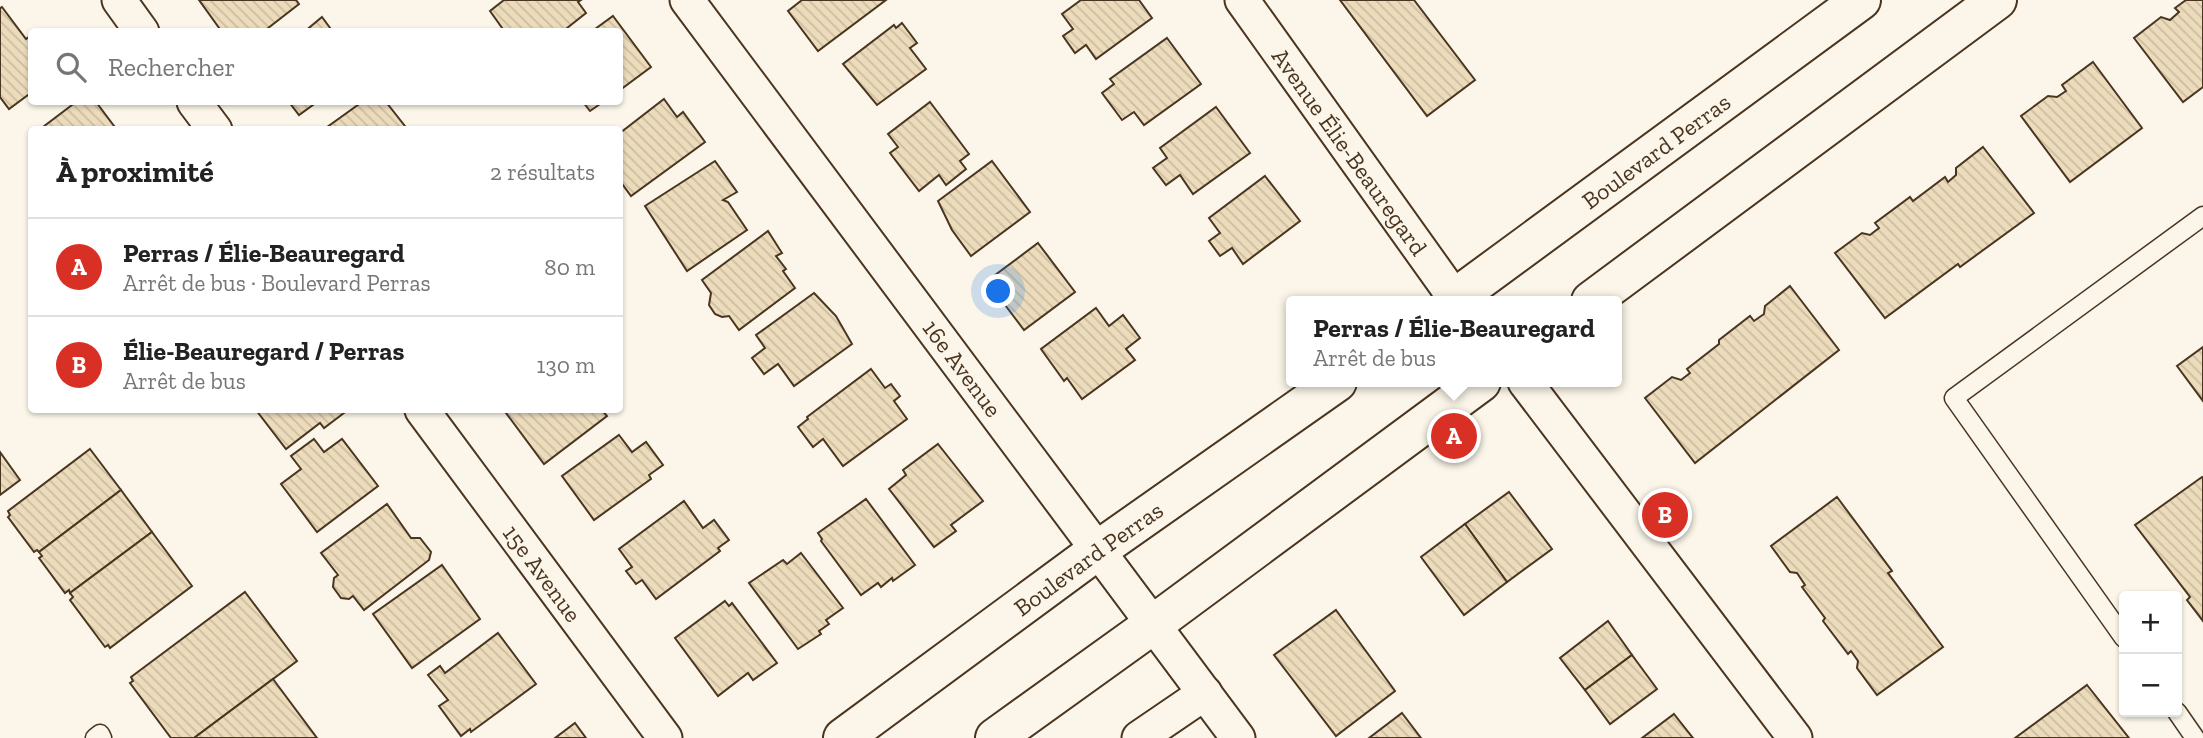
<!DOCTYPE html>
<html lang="fr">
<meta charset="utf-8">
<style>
:root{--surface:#fff;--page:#f2f2f2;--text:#222;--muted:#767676;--line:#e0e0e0;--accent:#d93025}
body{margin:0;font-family:"Zilla Slab",serif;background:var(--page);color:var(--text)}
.controls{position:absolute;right:21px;bottom:21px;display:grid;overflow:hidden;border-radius:7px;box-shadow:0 2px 5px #0004}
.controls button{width:63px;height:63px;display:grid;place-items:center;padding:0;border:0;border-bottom:2px solid var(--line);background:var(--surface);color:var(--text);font:35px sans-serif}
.you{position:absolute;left:999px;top:292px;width:24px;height:24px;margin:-18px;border:5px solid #fff;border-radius:50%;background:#1a73e8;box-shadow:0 0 0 10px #1a73e833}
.badge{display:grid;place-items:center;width:46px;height:46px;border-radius:50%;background:var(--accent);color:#fff;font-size:23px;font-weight:700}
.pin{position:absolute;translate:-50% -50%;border:4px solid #fff;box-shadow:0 2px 7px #0006}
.popup{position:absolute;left:1286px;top:296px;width:336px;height:91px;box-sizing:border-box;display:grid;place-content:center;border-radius:7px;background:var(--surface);filter:drop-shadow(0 2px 5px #0005);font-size:23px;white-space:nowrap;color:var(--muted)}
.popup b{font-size:26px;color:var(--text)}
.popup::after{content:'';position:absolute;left:50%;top:100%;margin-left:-14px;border:14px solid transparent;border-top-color:var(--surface)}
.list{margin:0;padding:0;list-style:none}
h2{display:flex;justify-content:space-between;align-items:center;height:91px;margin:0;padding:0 28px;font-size:30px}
h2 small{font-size:23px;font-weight:400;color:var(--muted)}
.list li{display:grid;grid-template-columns:46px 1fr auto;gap:21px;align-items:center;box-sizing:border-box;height:98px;padding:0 28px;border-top:2px solid var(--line)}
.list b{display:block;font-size:26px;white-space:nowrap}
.list p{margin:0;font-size:23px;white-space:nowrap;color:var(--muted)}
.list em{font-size:23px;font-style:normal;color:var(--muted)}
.icon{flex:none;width:38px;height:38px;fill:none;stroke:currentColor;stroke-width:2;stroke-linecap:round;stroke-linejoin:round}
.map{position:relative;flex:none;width:2203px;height:738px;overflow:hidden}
.search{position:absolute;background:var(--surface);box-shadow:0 2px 5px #0004;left:28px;top:28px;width:595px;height:77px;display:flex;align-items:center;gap:18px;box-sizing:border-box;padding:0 24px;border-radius:7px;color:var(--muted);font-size:26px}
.panel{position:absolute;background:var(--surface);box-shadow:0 2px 5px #0004;left:28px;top:126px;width:595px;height:287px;border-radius:7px}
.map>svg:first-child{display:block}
.building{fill:url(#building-back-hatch);stroke:#4a3520;stroke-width:2}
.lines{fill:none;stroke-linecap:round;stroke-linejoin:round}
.service-casing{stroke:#4a3520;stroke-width:21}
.minor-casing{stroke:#4a3520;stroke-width:37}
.secondary-casing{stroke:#4a3520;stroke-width:42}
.service{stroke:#fbf6e9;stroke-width:18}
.minor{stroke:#fbf6e9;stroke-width:33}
.secondary{stroke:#fbf6e9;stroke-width:38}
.labels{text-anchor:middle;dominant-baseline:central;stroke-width:5;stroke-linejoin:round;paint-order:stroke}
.street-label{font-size:24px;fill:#4a3520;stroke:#fbf6e9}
</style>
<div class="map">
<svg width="2203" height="738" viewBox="0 0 2203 738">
<defs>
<pattern id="building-back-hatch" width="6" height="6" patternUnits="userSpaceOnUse" patternTransform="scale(1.75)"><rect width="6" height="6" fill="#ecdcbc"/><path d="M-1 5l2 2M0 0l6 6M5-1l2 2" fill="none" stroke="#ccbda1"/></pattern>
</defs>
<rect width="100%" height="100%" fill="#fbf6e9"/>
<g class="building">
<polygon points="199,0 296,0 299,4 263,32 222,32"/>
<polygon points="504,0 581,0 578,2 586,13 562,32 505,32 490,11"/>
<polygon points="802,0 886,0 818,51 788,11"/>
<polygon points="1081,0 1139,0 1152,18 1096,59 1086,45 1075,53 1063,36 1073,29 1062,14"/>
<polygon points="1340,0 1414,0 1475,80 1427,116"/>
<polygon points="2186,0 2203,0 2203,87 2183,102 2134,38 2161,17 2170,20 2179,12 2175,8"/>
<polygon points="2,7 26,39 30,36 32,39 32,92 9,109 0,97 0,8"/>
<polygon points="613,16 651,67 620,90 620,32 591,32"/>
<polygon points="322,17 333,32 304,32"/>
<polygon points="902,23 917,43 910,48 926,69 877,105 843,64 894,25 896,28"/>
<polygon points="1167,38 1201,84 1144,125 1134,112 1122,120 1102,93 1114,84 1110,79"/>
<polygon points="2093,62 2142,128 2070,182 2021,116 2048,96 2057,97 2066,91 2062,85"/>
<polygon points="664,99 677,117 683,112 705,142 631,196 620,181 620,133"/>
<polygon points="76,102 96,102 117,130 39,130"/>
<polygon points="289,102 317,102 299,115"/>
<polygon points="362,102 386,102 408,130 323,130"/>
<polygon points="583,102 603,102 590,111"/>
<polygon points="930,102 969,154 960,161 966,169 946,185 939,175 919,191 890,153 898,147 888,134"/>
<polygon points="1216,107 1250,153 1193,194 1180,175 1166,185 1153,168 1167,158 1160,148"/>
<polygon points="1983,147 2034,213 1960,267 1958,264 1885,318 1835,253 1862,233 1870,235 1879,228 1875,223 1910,197 1913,201 1945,177 1948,182 1956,175 1956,168"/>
<polygon points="715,161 737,192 723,200 728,202 747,230 687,271 645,206"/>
<polygon points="992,161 1030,212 971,256 952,230 938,201"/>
<polygon points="1265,176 1300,221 1243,264 1232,248 1220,256 1209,241 1220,233 1209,218"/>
<polygon points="768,231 782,253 776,256 786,269 783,271 795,288 739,330 729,316 722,317 715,314 709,305 711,293 702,280"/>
<polygon points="1038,243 1075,292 1024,330 987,281"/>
<polygon points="1790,286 1839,350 1695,463 1645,398 1672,377 1681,380 1690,373 1687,369 1719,344 1719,340 1750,316 1754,321 1764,314 1765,306"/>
<polygon points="814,293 836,316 852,344 794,386 778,364 764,374 752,358 765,348 756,335"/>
<polygon points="1096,308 1109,326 1123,315 1140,338 1126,349 1135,360 1082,399 1067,378 1064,381 1041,349"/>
<polygon points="2203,347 2203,401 2177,366"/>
<polygon points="871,369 885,388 891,384 900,396 894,401 907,419 843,466 823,439 813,447 798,427 808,419 807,417"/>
<polygon points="256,410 341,410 344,413 324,428 320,423 286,449"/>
<polygon points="511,410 602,410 607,416 544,464 506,413"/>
<polygon points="619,435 632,452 646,442 663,465 649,475 651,479 594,520 562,476"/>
<polygon points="314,439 324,452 342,439 378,486 317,532 281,484 301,469 291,456"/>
<polygon points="938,444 983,501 951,525 956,531 934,547 889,489 906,475 903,470"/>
<polygon points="90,449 121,490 39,552 37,550 34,552 8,517 10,515 8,511"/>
<polygon points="0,452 20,480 0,495"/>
<polygon points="2202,477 2203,478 2203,621 2187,600 2190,597 2135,525"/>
<polygon points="121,490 152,532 70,593 69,590 65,593 39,558 42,556 39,552"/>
<polygon points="1509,492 1552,549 1507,582 1465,524"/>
<polygon points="1837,497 1892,571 1888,573 1943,647 1877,695 1857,668 1858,661 1851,651 1848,654 1823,621 1825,618 1802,587 1805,585 1797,573 1790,572 1771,546"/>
<polygon points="866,499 915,565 893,581 892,578 881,587 878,583 861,595 821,541 822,539 818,533"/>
<polygon points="684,501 703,528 714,520 729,540 718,548 720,551 656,599 642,580 636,584 626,571 632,567 619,549"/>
<polygon points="387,504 411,538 420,538 431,552 429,560 364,610 353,596 349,599 341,598 333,587 334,578 338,575 321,553"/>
<polygon points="1465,524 1507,582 1464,615 1421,557"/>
<polygon points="152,532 192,586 110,648 108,645 105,647 70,600 73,597 70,593"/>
<polygon points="801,553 843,608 826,620 829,624 819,631 821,634 798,649 749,583 783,560 787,564"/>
<polygon points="442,565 480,619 412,668 373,614"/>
<polygon points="245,592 297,661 194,738 171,738 130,683 133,681 131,677"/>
<polygon points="725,601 729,606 732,603 777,663 753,680 748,673 718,696 675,638"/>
<polygon points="1336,610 1395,691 1336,736 1274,655"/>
<polygon points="1608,621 1632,655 1585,690 1560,658"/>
<polygon points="498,633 536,684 471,732 470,729 461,736 439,706 448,700 428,675 440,666 445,673"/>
<polygon points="1632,655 1657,689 1610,724 1585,690"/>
<polygon points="273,679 317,738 194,738"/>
<polygon points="2087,685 2129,738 2015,738"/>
<polygon points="1402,713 1421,738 1369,738"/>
<polygon points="1674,714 1693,738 1642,738"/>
<polygon points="575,723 586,738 555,738"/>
</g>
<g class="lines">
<g class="service-casing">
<g id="service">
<polyline points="2124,638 1954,398 2203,216"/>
<polyline points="2177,712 2195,738"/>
<polyline points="95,738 100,734 102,738"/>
</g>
</g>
<g class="minor-casing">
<g id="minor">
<polyline points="119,0 142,32"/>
<path id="s1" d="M687,0C871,246 1056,491 1238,738"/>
<path id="s2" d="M1242,0L1457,301"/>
<polyline points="194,102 215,130"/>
<polyline points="1525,382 1795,738"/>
<path id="s3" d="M422,410L665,738"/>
<polyline points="1139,738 1205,693"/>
</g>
</g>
<g class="secondary-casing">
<g id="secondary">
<path id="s4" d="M1451,301L1861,0"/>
<polyline points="1591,301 1997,0"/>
<path id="s5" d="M843,738L1098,550L1337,382"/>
<polyline points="995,738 1155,623 1481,382"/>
</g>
</g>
<use href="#service" class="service"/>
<use href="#minor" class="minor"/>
<use href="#secondary" class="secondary"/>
</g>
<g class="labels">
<g class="street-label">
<text stroke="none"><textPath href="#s4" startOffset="254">Boulevard Perras</textPath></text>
<text stroke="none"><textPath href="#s2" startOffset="186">Avenue Élie-Beauregard</textPath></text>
<text stroke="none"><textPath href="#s1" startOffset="460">16e Avenue</textPath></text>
<text stroke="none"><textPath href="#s5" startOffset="304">Boulevard Perras</textPath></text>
<text stroke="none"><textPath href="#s3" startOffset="203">15e Avenue</textPath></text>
</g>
</g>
</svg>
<div class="controls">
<button>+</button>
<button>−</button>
</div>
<div class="you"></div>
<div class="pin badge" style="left:1454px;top:436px">A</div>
<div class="popup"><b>Perras / Élie-Beauregard</b>Arrêt de bus</div>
<div class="pin badge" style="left:1665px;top:515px">B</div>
<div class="search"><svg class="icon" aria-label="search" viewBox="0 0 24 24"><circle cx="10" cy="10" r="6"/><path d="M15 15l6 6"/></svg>Rechercher</div>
<section class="panel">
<h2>À proximité<small>2 résultats</small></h2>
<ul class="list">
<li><span class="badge">A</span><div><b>Perras / Élie-Beauregard</b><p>Arrêt de bus · Boulevard Perras</p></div><em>80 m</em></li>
<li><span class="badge">B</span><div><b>Élie-Beauregard / Perras</b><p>Arrêt de bus</p></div><em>130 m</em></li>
</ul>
</section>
</div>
